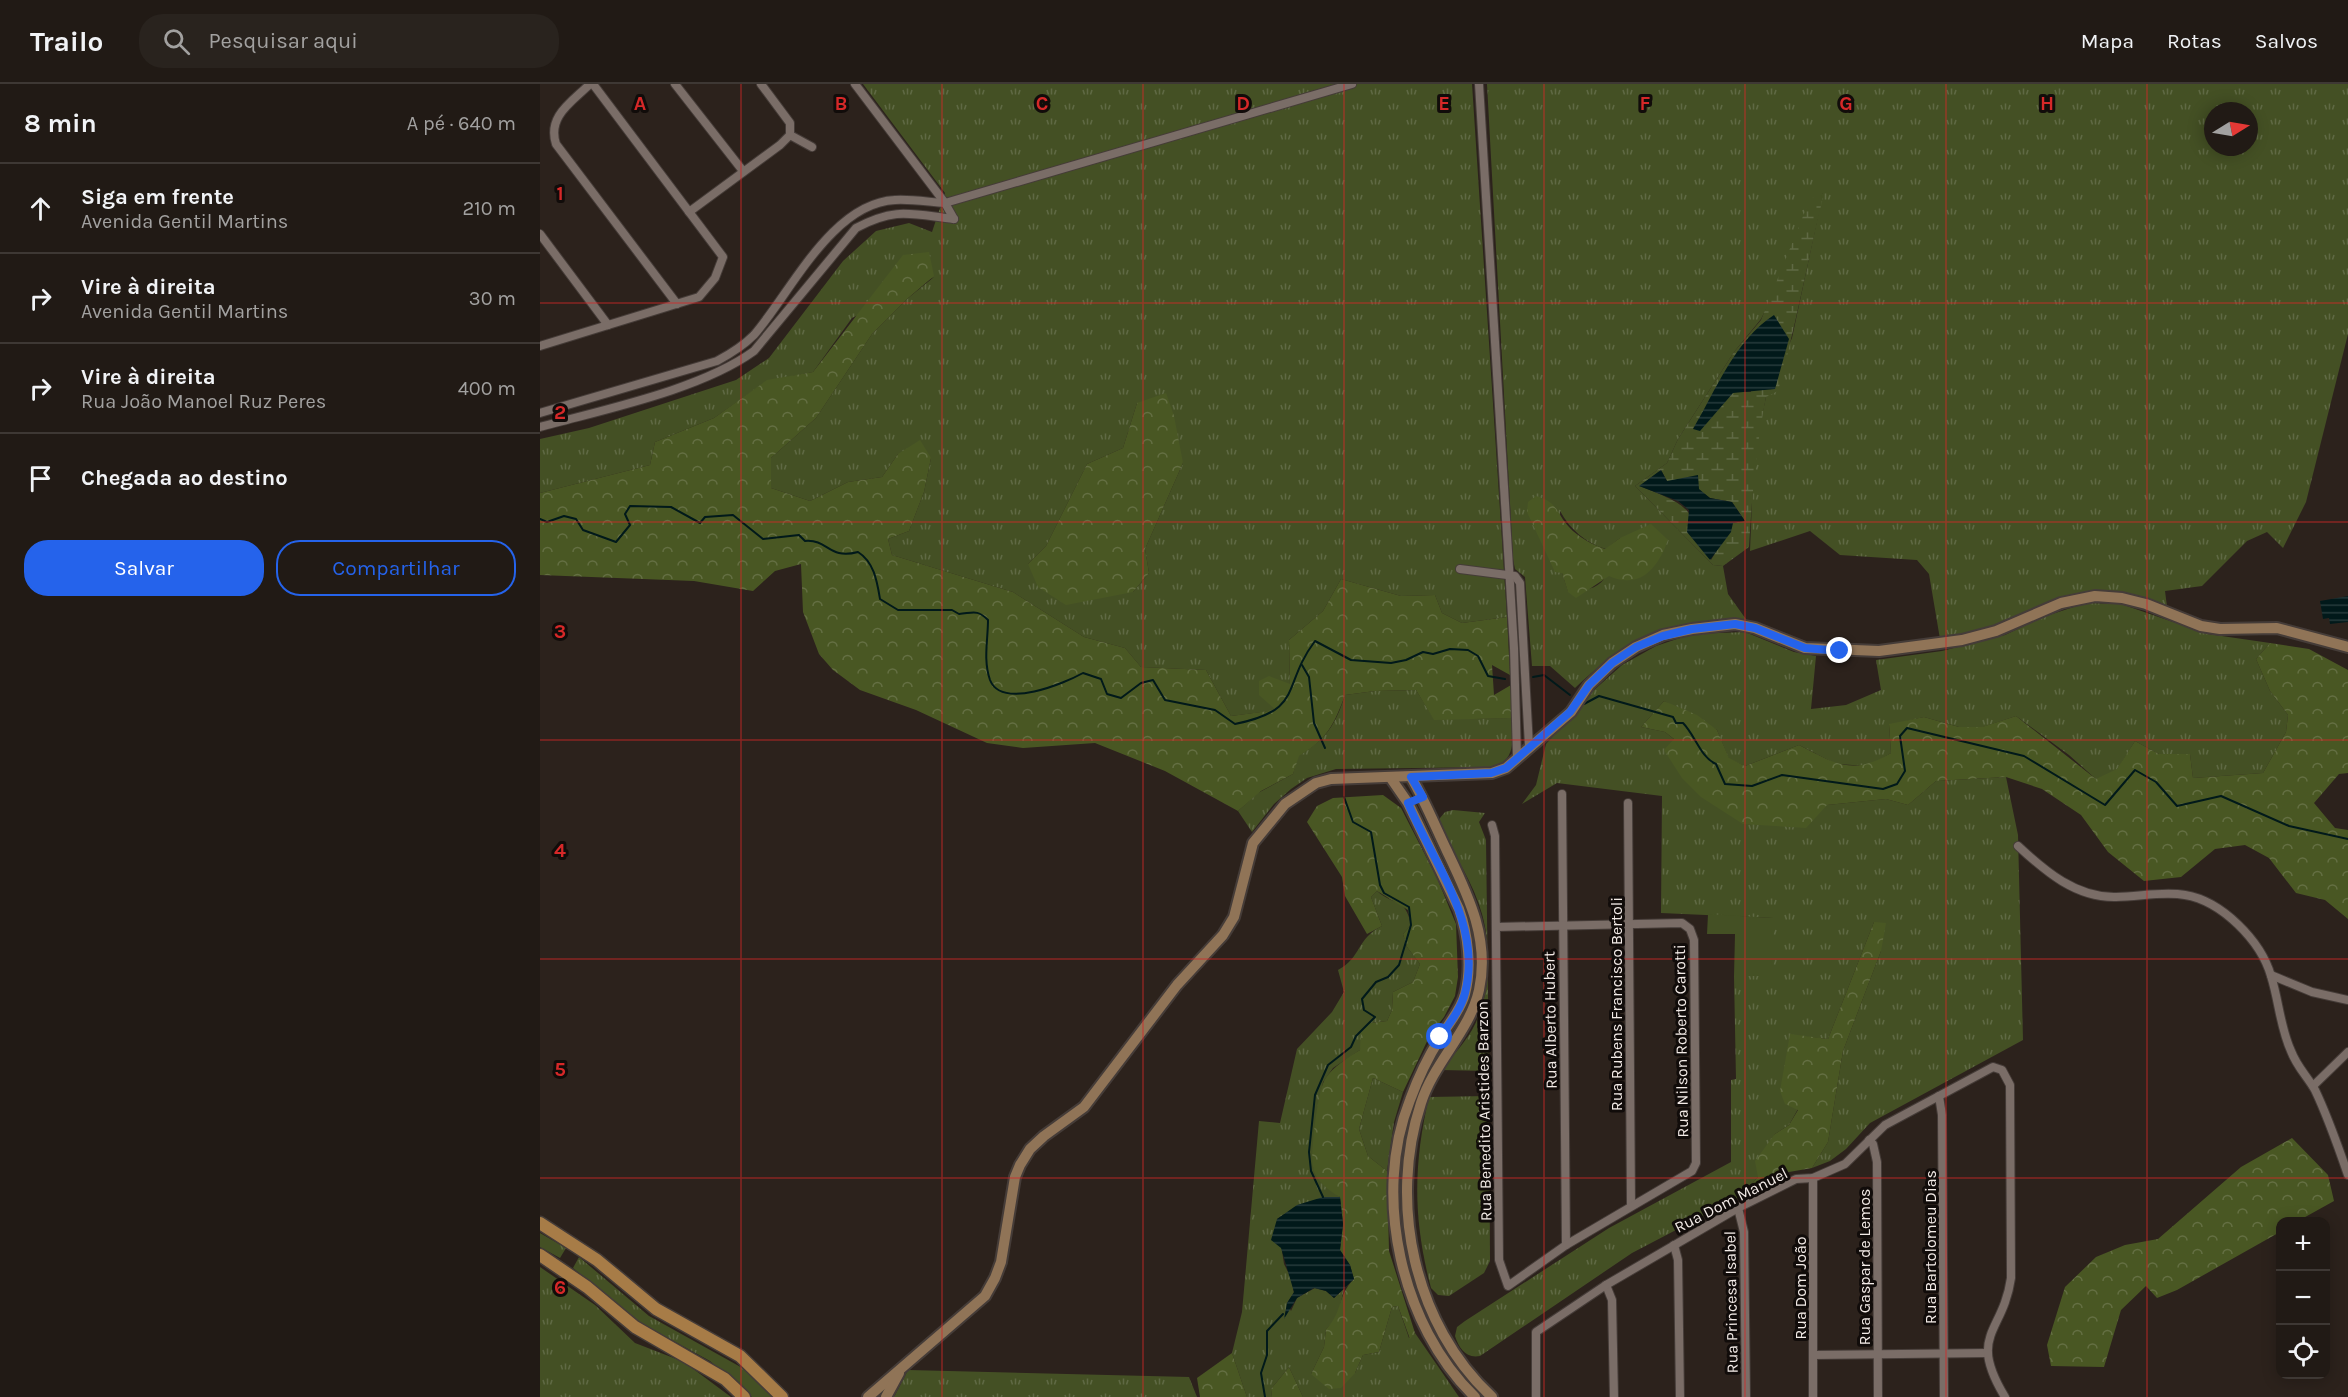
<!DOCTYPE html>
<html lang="pt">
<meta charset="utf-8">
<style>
:root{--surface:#211a15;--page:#29231e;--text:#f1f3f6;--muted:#a2a1a0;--line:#3e3834;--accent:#2563eb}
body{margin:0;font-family:Karla,sans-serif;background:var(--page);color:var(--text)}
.controls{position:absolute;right:18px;bottom:18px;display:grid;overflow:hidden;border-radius:12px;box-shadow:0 3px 15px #0003}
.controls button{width:54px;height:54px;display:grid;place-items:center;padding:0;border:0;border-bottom:2px solid var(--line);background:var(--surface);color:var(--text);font:30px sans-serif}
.compass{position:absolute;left:1664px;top:18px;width:54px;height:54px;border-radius:50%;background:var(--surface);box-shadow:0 3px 15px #0003;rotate:79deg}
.stop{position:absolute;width:18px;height:18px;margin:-14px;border:4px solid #2563eb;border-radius:50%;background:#fff}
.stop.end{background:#2563eb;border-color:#fff;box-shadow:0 2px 6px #0008}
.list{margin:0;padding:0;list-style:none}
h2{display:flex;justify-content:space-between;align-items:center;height:78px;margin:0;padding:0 24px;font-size:26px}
h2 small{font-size:20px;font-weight:400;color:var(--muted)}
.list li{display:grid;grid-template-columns:39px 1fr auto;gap:18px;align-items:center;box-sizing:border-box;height:90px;padding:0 24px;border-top:2px solid var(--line)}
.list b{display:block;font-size:22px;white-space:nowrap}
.list p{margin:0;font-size:20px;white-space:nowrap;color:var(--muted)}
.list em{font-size:20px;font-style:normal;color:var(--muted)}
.actions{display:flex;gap:12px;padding:18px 24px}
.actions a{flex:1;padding:14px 0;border:2px solid var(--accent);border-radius:24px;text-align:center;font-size:21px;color:var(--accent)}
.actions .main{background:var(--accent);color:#fff}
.icon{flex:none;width:33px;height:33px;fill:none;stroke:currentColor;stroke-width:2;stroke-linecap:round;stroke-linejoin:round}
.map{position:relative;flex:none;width:1808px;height:1313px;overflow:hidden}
header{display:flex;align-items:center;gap:36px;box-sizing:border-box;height:84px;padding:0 30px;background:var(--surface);border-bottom:2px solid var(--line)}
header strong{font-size:28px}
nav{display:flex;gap:33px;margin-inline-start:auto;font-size:21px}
.search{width:420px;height:54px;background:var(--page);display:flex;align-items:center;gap:15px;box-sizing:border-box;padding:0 21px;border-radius:24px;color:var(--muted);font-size:22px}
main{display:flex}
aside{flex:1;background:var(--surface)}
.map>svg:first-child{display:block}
.grass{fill:url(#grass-tufts);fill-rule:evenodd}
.forest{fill:url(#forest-crowns)}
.wetland{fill:url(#wetland-marsh);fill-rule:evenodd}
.park{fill:#445024}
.water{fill:url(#water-rules)}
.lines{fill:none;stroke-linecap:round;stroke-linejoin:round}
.stream{stroke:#01191a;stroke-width:2}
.street-casing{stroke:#453c38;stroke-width:10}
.secondary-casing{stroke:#453c38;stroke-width:14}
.primary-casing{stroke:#453c38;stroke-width:15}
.street{stroke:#7a6d67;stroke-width:8}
.secondary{stroke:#907457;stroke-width:10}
.primary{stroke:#a77c47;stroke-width:12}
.route{stroke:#2563eb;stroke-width:8}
.grid{fill:none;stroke:#d62828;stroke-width:1.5;stroke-opacity:0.55}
.labels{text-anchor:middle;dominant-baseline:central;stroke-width:6;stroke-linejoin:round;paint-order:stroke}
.street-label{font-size:16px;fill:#f3ebe7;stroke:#110c0a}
.grid-label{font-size:20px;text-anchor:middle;font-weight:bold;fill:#d62828;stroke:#110c0a;stroke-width:6;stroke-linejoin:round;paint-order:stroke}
</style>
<header>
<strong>Trailo</strong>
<div class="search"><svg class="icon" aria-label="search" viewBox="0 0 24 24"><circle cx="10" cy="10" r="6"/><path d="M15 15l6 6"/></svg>Pesquisar aqui</div>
<nav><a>Mapa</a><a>Rotas</a><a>Salvos</a></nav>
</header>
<main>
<aside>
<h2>8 min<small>A pé · 640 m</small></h2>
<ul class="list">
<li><svg class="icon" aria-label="ahead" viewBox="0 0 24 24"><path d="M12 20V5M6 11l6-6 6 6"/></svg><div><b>Siga em frente</b><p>Avenida Gentil Martins</p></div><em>210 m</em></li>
<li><svg class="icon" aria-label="right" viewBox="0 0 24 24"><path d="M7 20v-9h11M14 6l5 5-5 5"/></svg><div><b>Vire à direita</b><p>Avenida Gentil Martins</p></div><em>30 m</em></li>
<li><svg class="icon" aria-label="right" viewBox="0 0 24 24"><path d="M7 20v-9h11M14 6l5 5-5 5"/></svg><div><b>Vire à direita</b><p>Rua João Manoel Ruz Peres</p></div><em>400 m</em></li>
<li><svg class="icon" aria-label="arrive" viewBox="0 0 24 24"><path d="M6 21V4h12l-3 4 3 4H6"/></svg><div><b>Chegada ao destino</b></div></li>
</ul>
<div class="actions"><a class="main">Salvar</a><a>Compartilhar</a></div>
</aside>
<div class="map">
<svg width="1808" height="1313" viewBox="0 0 1808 1313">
<defs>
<pattern id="grass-tufts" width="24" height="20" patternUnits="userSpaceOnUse" patternTransform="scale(1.5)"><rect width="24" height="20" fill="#445024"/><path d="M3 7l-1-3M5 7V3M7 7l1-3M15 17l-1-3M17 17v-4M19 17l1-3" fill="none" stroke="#5f6944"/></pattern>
<pattern id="forest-crowns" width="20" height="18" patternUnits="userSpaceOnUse" patternTransform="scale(1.5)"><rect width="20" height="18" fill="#495723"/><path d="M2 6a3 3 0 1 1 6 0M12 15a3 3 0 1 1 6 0" fill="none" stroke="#646f43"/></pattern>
<pattern id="wetland-marsh" width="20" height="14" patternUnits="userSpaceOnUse" patternTransform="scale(1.5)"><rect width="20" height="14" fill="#445024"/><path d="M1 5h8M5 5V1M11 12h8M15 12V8" fill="none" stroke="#5f6944"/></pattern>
<pattern id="water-rules" width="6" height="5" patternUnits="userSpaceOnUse" patternTransform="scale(1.5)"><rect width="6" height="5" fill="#01191a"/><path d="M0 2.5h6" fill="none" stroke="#263b3b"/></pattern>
</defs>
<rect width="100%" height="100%" fill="#2c221c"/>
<g class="grass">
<path d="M323,0H932L967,533L922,539L902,529L895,511L861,512L801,495L783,527L749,556L750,601L737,626L691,632L666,586L601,583L585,564L544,553L473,508L352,471L348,455L369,447L384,408L391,374L358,370L342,393L308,398L270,417L231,404V374L276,334L332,250L367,215L394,193L312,234L273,288L227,297L174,334L115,358L110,381L0,409V355L49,344L196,296L229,274L303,177L336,147L369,139L392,148L405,109ZM597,319L643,379L605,465L609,489L593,508L488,480L506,462L547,380L583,364Z"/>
<path d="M947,0H1808V250L1766,418L1743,464L1727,448L1707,457L1662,502L1625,507L1627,523L1563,508L1535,511L1498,524L1465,540L1400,555L1389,490L1377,476L1300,471L1270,447L1210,467L1213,392L1219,346L1226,313L1252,254L1283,109L1221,235L1194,268L1138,355L1127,379L1095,402L1173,481L1183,482L1188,510L1208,538C1135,531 1087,554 1035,604L1010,582H992L985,493L975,485L973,475ZM1673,27H1709V63H1673ZM1020,427C1030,445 1045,459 1066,465L1080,454C1071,486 1068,509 1028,507L1022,489Z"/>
<path d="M1546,519L1581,520L1668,550L1730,559L1716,575L1730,607L1748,631L1746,648L1723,689L1653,694L1650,670H1619L1595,657L1577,686L1557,696L1529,671L1476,632L1443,643H1419L1384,633L1349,641L1351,669L1329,682L1296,680L1259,661L1205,682L1189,675L1177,646L1124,617L1101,643L1125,648L1135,656L1287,721L1346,715L1368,721L1396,697L1466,693L1478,751L1483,956L1330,1039L1306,1065L1290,1077L1272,1084L1288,1058L1303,967L1341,867L1334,838L1288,955L1250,951L1258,1025L1249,1041L1235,1050L1218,1093L1199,1113L1092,1169L940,1272C926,1275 919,1264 915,1252L917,1243L925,1237L1069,1144L1191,1078V996L1196,995L1194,892H1233V834L1121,829L1122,712L1017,699L982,720L996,701L1006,660L1053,607L1082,581L1116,562L1152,550L1205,548L1254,568L1276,572L1271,625L1306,621L1341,606L1336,576L1402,567L1465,551L1503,533Z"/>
<path d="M876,606L894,635L972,634C972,655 977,673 955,683L796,685L767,694L751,705L734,720L712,748L698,727L718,709L753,690L758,672C786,656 796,640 805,611L835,607Z"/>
<path d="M913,726L945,729L939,738L946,756L949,987L901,986C911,973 924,960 932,946C951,912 952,866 942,830C934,800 914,770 900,743V734L905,728Z"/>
<path d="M837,807C855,823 865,812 871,841L863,850L867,863L880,880L873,898L853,908L852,926L847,937L830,939L820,966L793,984L783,998L777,1031L773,1083L783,1100L800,1113C775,1113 758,1121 737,1135L744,1180L751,1194L754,1209L747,1219L751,1227L757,1214L775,1204L786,1207L794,1214L804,1205L797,1234L786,1245L784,1263L771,1290L815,1289L823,1271L839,1268L852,1223L858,1222L869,1254L875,1249L919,1313H763L749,1283L731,1305L732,1313H707L692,1269L702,1228L719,1037L740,1039L757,965L792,928L804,908L798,886C822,873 816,855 842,842L831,813Z"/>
<polygon points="833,994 863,1008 854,1038 847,1087 828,1072 819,1045"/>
<path d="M949,1012L950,1177L944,1189L909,1212L898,1211L891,1204C873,1136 873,1081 889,1013Z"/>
<polygon points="0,1149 26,1164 20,1174 0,1163"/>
<polygon points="39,1173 109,1232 206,1286 232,1313 212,1313 170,1277 99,1238 33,1184"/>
<polygon points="0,1183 55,1221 95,1259 144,1278 191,1313 0,1313"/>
<polygon points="368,1286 649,1293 657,1313 354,1313"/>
</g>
<g class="forest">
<path d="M389,168L394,192L367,215L332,250L276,334L231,374V404L270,417L308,398L342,393L358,370L380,356L391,374L384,408L369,447L348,455L352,471L473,508L544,553L585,564L601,583L666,586L691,632L736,626L719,611V597L729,592L750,600L749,556L783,527L801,495L861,512L895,511L902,529L922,539L967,533L970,591L952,581L954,611L971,601L972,634L894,636L876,606L835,607L805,611C794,641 787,655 759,672L753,690L721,707L698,727L625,687L555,659L483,664L447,659L376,626L320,606L293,586L279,570L263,528L261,480L235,487L213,507L154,497L0,491V409L110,381L115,358L174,334L227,296L273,288L363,171Z"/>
<polygon points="626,309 634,332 643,379 605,465 609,489 593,508 526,521 498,503 488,480 506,462 547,380 583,364 597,319"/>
<path d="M996,412C1018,418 1016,429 1029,443C1038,453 1053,461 1065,465L1080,454L1111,440L1128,456C1118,484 1100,506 1069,492L1036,514L1028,508L1022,489L1015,488L987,428L988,418Z"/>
<path d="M1730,559L1769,565L1808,586V689L1799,690L1774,719L1795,744L1808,746V835L1785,816L1756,809L1729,774L1705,761L1675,765L1641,793L1604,797L1568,768L1541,731L1502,705L1466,693L1396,697L1368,721L1346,715L1287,721L1266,744L1203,740L1161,713L1142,694L1124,666L1134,655L1125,648L1101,643L1124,617L1157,631L1177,646L1189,674L1205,682L1259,661C1296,680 1312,692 1351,669L1349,640L1384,633L1419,643H1442L1476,632L1556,695L1577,685L1595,657L1619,670H1650L1653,694L1723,689L1746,648L1748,631L1730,607L1716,575Z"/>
<path d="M843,711L861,724L897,794L916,840L918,893L915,912L904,933L890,951L863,1008L833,994L819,1045L828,1072L847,1087L849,1167L875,1249L870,1255L858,1222L852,1223L839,1268L823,1271L815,1289L801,1304L789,1305L771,1290L784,1263L786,1245C804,1227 796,1213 814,1195L810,1181L800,1166L803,1140L800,1113C789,1107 775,1096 773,1083C770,1069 778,1006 785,995C794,982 807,974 820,966L821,947L830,939L847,937L852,926L853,908L873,898L880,880L867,863L863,850L871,841L868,826L837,807L831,813L842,842L827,850L805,812L802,793L767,738L777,722L793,714Z"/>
<polygon points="1334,838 1346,839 1341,867 1303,967 1288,1058 1272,1084 1249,1088 1199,1113 1218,1093 1215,1077 1235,1050 1249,1041 1258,1026 1245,1020 1240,1007 1250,950 1288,955"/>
<polygon points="1752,1054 1788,1091 1794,1117 1758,1137 1740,1138 1740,1148 1637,1206 1617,1214 1606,1202 1581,1226 1564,1283 1511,1282 1507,1261 1525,1203 1556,1173 1585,1161 1618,1155 1701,1083"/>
<polygon points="692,1269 707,1313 660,1313 657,1294"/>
<polygon points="749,1283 763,1313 732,1313 731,1305"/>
</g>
<path class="wetland" d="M1284,109C1268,175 1256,241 1238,307L1226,313C1216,363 1212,412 1209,463L1183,482L1173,481L1095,402L1127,379L1138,355L1194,268L1221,236L1270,115ZM1198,267L1211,308H1193L1154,345ZM1121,386L1127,397L1158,405L1170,414L1192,418L1205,437L1193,439L1171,476C1148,423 1155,424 1100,402Z"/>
<polygon class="park" points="1168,830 1233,834 1233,892 1194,892 1195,850 1167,850"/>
<g class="water">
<path d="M1234,231L1249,255L1235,305L1193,309L1160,347L1153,345C1176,306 1195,256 1234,231Z"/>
<polygon points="1121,386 1127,397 1158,391 1159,405 1170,414 1192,418 1205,437 1193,439 1191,448 1170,476 1147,448 1149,426 1138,417 1099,402"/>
<polygon points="1808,512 1808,538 1790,540 1789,534 1783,535 1780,517"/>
<polygon points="783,1113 800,1113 803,1140 800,1166 810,1181 814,1195 794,1214 786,1207 774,1204 757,1214 744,1235 747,1219 754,1208 741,1164 731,1156 737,1135 757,1121"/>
</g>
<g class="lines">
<g class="stream">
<path d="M0,435L7,438L24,432L36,435L43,446L76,458L90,441L85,430L90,422L131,423L160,439L165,433L193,431L223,455L259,451L265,457C289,455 288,476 318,468C334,478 337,497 340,515L358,526H412L419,530C433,529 437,525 448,536C448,556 443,576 450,596C462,626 525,599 543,589L561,595L567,610L581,614L601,599L613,596L625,616L675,626L695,640C765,626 741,602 775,557L811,576L851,579L866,576L883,568L893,570L910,565L928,566L938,572L948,592L965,595"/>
<polyline points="762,581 769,593 774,639 785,664"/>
<polyline points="993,593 1004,591 1030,611"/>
<path d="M1044,620L1059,612L1133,633L1136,639H1143C1155,651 1161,674 1176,680L1185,700L1212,702L1242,691L1343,705L1357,700L1365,687L1360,652L1367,644L1484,672L1565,721L1595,686L1616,698L1637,722L1681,712L1749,742L1808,755"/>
<polyline points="783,1113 771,1087 769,1068 775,1011 788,981 811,963 816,952 835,933 824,926 822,915 836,898 848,893 859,881 871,841 869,823 844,809 840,801 831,748 813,738 804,713"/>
<polyline points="725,1313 721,1289 727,1271 727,1247 743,1230"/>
</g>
<g class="street-casing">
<g id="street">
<path d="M50,0C32,18 7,32 16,60L137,220"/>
<polyline points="135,0 203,87"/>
<polyline points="221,0 250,39 250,51 272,63"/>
<polyline points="315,0 405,119 414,135"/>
<polyline points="939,0 974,564 977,674"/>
<polyline points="149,128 240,61 250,51"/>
<polyline points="0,150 68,241"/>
<polyline points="0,262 159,213 175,194 183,173 53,0"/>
<path d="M0,329L177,277C190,270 203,262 214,251C251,208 292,119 355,116C371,115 389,118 405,119L812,0"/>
<path d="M0,343C65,325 160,306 214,267L316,144C356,123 370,130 414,135"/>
<polyline points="920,485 975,492 980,499 989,662"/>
<polyline points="1022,710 1026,1161"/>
<polyline points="1088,719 1091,1121"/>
<polyline points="952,741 955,752 959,1176 968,1202 1026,1161 1152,1087 1156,1079 1154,856 1150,845 1142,839 956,843"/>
<path d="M1478,762C1505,787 1536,814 1576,813C1599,813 1622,807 1645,811C1682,817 1721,857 1731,892C1739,917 1740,943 1751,967C1757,983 1767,992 1775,1006C1788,1033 1798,1062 1808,1091"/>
<polyline points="1731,891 1772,908 1808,916"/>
<polyline points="1773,1002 1808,968"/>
<polyline points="1399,1012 1402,1031 1404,1313"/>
<polyline points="1329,1056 1333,1060 1337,1078 1338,1313"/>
<polyline points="1198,1124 1204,1148 1206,1313"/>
<polyline points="1134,1161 1138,1176 1140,1313"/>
<polyline points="1066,1201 1072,1216 1074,1313"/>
<polyline points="1273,1271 1448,1269"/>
<path d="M996,1313V1248L1066,1201L1198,1124L1256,1095L1273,1094L1305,1080L1345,1041L1453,983L1462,986L1470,1001L1471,1194C1463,1250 1427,1250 1465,1313"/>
<polyline points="1273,1313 1273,1094"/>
</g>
</g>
<g class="secondary-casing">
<g id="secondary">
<path d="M850,693L868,719L919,825C928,850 932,884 925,910C921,926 908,940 900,954C888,973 878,994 870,1016C832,1111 861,1242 935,1313"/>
<path d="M871,693C885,717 895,742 907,767C928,811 950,855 939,906C930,947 894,978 881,1019C848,1119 874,1241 952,1313"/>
<polyline points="328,1313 445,1212 455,1194 461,1178 475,1093 480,1081 490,1065 504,1052 544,1023 637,901 683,851 694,833 713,759 745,720 776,699 791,695 952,689 966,684 1031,628 1049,601 1072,579 1096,563 1123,551 1152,545 1195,540 1215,544 1265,564 1339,567 1422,556 1456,547 1521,519 1555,512 1582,514 1606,520 1661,542 1680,545 1737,544 1808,563"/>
<polyline points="346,1313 359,1289"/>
</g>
</g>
<g class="primary-casing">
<g id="primary">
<polyline points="0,1139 57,1176 116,1225 200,1272 242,1313"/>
<polyline points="0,1171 47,1203 95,1243 185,1295 204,1313"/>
</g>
</g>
<use href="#street" class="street"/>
<use href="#secondary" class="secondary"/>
<use href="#primary" class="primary"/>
</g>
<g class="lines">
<path class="route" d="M900,953C909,940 921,925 925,909C943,840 893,779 868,719L883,713L871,693L951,689L966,684L1030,628L1049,601L1072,579L1096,563L1123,552L1152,545L1195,540L1215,544L1265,564L1300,567"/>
</g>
<path class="grid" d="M201,0V1313M402,0V1313M603,0V1313M804,0V1313M1004,0V1313M1205,0V1313M1406,0V1313M1607,0V1313M0,219H1808M0,438H1808M0,656H1808M0,875H1808M0,1094H1808"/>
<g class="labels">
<g class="street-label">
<text transform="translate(1076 920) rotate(-90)">Rua Rubens Francisco Bertoli</text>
<text transform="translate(1010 936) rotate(-91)">Rua Alberto Hubert</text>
<text transform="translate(1141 957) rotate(-91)">Rua Nilson Roberto Carotti</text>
<text transform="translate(944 1027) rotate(-91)">Rua Benedito Aristides Barzon</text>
<text transform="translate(1191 1116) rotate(-27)">Rua Dom Manuel</text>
<text transform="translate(1390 1163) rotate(-90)">Rua Bartolomeu Dias</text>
<text transform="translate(1324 1183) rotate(-90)">Rua Gaspar de Lemos</text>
<text transform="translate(1260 1204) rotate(-90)">Rua Dom João</text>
<text transform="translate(1191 1218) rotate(-91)">Rua Princesa Isabel</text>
</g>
</g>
<g class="grid-label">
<text x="100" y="26">A</text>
<text x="301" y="26">B</text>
<text x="502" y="26">C</text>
<text x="703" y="26">D</text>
<text x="904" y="26">E</text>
<text x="1105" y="26">F</text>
<text x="1306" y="26">G</text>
<text x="1507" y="26">H</text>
<text x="20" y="116">1</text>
<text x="20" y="335">2</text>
<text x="20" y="554">3</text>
<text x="20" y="773">4</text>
<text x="20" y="992">5</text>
<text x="20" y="1210">6</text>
</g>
</svg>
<div class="controls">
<button>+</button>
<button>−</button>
<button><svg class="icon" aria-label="locate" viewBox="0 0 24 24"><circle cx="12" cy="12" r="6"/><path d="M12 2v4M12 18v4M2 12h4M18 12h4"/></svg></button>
</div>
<svg class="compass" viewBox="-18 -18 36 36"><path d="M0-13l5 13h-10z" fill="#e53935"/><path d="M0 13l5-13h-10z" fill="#a2a1a0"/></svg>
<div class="stop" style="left:900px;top:953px"></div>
<div class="stop end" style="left:1300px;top:567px"></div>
</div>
</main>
